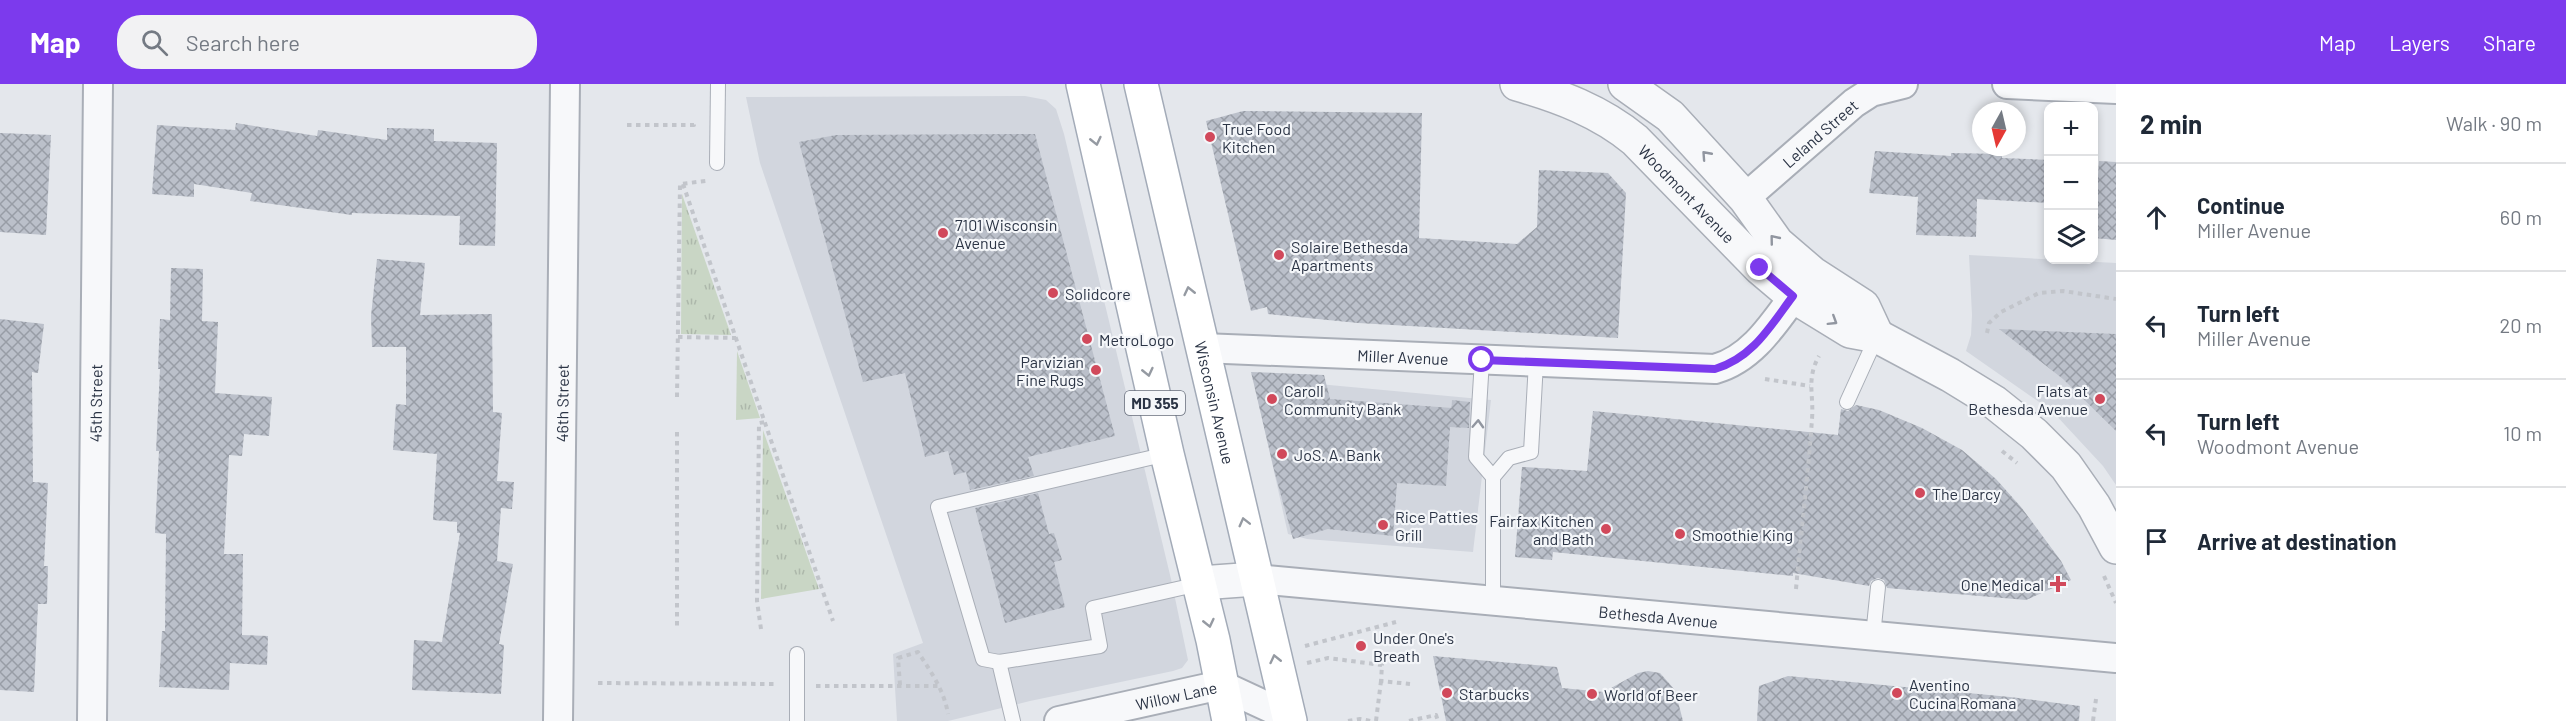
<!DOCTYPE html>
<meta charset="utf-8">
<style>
:root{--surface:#fff;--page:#f2f2f3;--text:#1f2937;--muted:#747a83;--line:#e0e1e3;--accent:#7c3aed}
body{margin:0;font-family:Barlow,sans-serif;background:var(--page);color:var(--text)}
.controls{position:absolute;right:18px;top:18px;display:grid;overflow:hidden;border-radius:12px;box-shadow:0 3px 9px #0003}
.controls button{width:54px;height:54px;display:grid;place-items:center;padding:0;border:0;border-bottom:2px solid var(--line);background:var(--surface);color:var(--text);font:30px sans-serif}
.compass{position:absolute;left:1972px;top:18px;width:54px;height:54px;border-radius:50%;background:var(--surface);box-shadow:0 3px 9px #0003;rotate:188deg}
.stop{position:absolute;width:18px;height:18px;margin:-14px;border:4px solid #7c3aed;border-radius:50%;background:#fff}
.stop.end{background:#7c3aed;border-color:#fff;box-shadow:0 2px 6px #0008}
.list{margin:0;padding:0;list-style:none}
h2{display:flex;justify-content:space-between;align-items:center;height:78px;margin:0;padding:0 24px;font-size:26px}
h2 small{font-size:20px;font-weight:400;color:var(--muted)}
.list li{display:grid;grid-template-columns:39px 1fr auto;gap:18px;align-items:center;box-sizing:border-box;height:108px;padding:0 24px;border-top:2px solid var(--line)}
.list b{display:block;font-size:22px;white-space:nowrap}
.list p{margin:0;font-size:20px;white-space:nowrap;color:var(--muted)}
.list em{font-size:20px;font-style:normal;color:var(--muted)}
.icon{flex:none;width:33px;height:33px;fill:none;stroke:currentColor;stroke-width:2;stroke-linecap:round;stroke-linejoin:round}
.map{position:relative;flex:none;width:2116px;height:637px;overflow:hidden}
header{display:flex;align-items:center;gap:36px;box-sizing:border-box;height:84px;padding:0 30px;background:var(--accent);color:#fff}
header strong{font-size:28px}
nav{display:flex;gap:33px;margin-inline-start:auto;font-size:21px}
.search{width:420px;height:54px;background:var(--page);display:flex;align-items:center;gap:15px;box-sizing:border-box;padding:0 21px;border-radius:24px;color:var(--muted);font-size:22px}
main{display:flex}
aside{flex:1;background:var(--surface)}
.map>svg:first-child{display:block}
.built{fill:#d2d6de}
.grass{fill:url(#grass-tufts)}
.building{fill:url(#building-cross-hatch)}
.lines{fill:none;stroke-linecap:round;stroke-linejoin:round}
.service-casing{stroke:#a9aeb7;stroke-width:16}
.minor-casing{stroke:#a9aeb7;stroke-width:32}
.tertiary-casing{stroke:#a9aeb7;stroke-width:36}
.primary-casing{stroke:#a3abb8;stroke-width:36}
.path{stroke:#c2c5cb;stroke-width:4;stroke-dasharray:4.5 4.5;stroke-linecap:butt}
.service{stroke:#f7f8fa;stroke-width:14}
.minor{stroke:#f7f8fa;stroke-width:28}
.tertiary{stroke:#f7f8fa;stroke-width:33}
.primary{stroke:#fff;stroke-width:33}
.oneway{stroke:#959aa2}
.oneway2{stroke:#9196a0}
.route{stroke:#7c3aed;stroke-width:8}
.poi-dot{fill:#d1495b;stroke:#f4f6f9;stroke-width:2}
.labels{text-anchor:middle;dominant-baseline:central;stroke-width:4.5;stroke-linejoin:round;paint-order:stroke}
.shield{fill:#f4f6f9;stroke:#676e7b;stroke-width:1.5}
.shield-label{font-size:15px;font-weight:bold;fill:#2b3445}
.poi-label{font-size:16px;fill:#2b3445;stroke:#f4f6f9;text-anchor:start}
.street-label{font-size:16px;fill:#2b3445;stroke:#f4f6f9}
</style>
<header>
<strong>Map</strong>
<div class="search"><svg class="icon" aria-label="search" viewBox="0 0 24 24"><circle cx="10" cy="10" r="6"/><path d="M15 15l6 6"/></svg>Search here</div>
<nav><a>Map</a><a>Layers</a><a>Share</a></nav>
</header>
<main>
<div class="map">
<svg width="2116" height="637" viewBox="0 0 2116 637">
<defs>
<pattern id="grass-tufts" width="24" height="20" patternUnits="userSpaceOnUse" patternTransform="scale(1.5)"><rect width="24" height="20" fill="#c9d6c5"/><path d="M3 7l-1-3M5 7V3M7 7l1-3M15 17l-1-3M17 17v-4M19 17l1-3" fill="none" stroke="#adb8ab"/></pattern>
<pattern id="building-cross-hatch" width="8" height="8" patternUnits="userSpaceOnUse" patternTransform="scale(1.5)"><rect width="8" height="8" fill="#bbc0ca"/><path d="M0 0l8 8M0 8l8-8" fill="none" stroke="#989da6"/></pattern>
</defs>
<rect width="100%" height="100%" fill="#e4e7ec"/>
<g class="built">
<polygon points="1025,12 1046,16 1056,25 1064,50 1171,495 1188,576 1182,584 1173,587 1030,617 948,637 897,637 893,570 923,559 760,79 746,13"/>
<polygon points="1969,171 2116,179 2116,401 2103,382 2052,327 1966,267 1971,251 1972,231"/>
<polygon points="1253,294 1491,316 1473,468 1307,455 1288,450"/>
</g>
<g class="grass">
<polygon points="682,110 731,251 681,250"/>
<polygon points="737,267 760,334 736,336"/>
<polygon points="763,346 819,505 761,515"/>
</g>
<g class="building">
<polygon points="1243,27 1422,29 1419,154 1517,160 1537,143 1539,86 1608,89 1626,109 1618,254 1358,239 1268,230 1267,223 1251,227 1206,37"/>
<polygon points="236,39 317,52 318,46 387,56 387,44 434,45 434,57 497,59 495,162 459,161 460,132 352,129 352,131 250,117 252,109 194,100 194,113 152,110 157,41 235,46"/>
<polygon points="0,49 51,51 46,151 0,148"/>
<polygon points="1035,50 1115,352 1028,373 1034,392 970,406 966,388 954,391 948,367 925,373 905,289 863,298 799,58 836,51"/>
<polygon points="1875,67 1951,72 1951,69 2002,70 2002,74 2049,76 2049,119 1977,115 1976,153 1916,151 1918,113 1869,109"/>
<polygon points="2099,77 2116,78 2116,156 2094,154"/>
<polygon points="377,175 425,179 420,231 492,230 493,328 502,329 497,397 514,398 512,425 501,424 497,477 513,480 499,560 504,561 501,610 412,606 414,556 442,558 460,449 457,449 457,438 433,436 437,370 393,366 396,320 406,321 406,263 372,263 371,232"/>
<polygon points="171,184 203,185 202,237 218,238 215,309 272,313 269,352 244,350 242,372 229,371 224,470 243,470 242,551 268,552 267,581 230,579 229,606 159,603 162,547 165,547 166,450 155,449 159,367 156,367 160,285 158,285 160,235 170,236"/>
<polygon points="0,235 44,240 38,289 32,288 33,398 48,399 44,482 48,482 47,520 38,520 34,608 0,606"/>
<polygon points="1999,245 2116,250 2116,347 2063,295"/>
<polygon points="1251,288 1324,291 1330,315 1452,324 1451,331 1452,316 1470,318 1469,344 1450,343 1446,402 1397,399 1393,452 1328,445 1293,455 1275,390"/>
<polygon points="1856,321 1879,326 1922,344 1962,366 1996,395 2021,423 2061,477 2071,496 2026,516 1887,504 1884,496 1878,494 1871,497 1869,502 1793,489 1793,492 1553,468 1552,476 1515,473 1522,383 1587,387 1593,327 1838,351 1841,325 1848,327"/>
<polygon points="1038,409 1049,450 1054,449 1062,476 1054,478 1065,523 1005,539 975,424"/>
<polygon points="1433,572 1557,583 1562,604 1604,608 1638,589 1648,587 1660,589 1675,606 1683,637 1446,637"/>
<polygon points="1788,592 2010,613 2080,622 2079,637 1757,637 1759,602"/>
</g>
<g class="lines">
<g class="service-casing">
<g id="service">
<polyline points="717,79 718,0"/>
<polyline points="1482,276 1476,373 1493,393"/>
<polyline points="1847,318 1877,252"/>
<polyline points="1167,370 938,423 983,575 999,578 1100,562 1093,524 1199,500"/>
<polyline points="1493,517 1493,393 1509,374 1531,368 1536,278"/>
<polyline points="1873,552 1878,503"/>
<polyline points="999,578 1013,637"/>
<polyline points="797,637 797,570"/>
</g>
</g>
<g class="minor-casing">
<g id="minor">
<polyline points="2007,0 2116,5"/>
<path id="s1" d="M1745,114L1854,19L1871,8L1903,0"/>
<path id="s2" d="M1202,264L1715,285C1758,273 1780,228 1807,195"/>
<path id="s3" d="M1256,495L2116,574"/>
<path id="s4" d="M92,637L98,0"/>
<path id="s5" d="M558,637L565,0"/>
<path id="s6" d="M1059,637L1221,601L1288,632"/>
</g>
</g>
<g class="tertiary-casing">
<g id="tertiary">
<path id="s7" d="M1517,0C1559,12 1600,27 1635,56L1760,184L1793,212L1850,247L1877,252L1950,291L1994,318L2034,350L2066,382L2094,422L2116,463"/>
<polyline points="1625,0 1670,32 1745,114 1777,159 1812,189 1863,222 1877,252"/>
<polyline points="1200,499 1256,495"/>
</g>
</g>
<g class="primary-casing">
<g id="primary">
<polyline points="1083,0 1167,370 1213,556 1229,637"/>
<path id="s8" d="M1141,0L1290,637"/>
</g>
</g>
<g class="path">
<polyline points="627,41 694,41 694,40"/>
<polyline points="683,100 833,537"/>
<polyline points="1987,249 1989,239 2001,228 2039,209 2063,207 2116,215"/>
<polyline points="678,253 736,254"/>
<polyline points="1765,295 1810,302"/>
<polyline points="677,313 680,100 706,97"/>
<polyline points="677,348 677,544"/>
<polyline points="2002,367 2017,379"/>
<polyline points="2104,492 2116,519"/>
<path d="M1796,505C1801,448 1808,392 1812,335C1814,311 1806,295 1819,272"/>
<polyline points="761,545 757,517 759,339 765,338"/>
<polyline points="1305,562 1396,538"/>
<polyline points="1307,579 1328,574 1382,581 1381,597 1410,600"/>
<polyline points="598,599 775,600 775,603"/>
<path d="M900,601L898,574L918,568C931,588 944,606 948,630"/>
<polyline points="816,602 940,602"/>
<polyline points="1348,637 1360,635 1371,637"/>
<polyline points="1376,637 1381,597"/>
<polyline points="1409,637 1436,631 1438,637"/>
<polyline points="2093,637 2096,615"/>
</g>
<use href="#service" class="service"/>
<use href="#minor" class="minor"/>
<use href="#tertiary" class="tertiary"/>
<use href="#primary" class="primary"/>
</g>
<defs><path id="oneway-chevron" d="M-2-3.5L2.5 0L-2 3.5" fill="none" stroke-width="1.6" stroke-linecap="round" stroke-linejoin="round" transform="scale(1.5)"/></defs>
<g class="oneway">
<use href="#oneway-chevron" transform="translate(1096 57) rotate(77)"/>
<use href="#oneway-chevron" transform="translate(1189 207) rotate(-103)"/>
<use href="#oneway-chevron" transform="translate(1148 288) rotate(77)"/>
<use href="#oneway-chevron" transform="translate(1244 438) rotate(-104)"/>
<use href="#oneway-chevron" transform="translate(1209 539) rotate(77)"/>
<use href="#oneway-chevron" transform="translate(1275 575) rotate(-103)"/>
</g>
<g class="oneway2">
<use href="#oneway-chevron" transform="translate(1706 71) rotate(-132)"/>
<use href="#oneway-chevron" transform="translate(1774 155) rotate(-129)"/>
<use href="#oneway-chevron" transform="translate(1833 237) rotate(32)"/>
<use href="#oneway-chevron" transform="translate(1478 340) rotate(-87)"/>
</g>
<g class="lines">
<path class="route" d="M1482,276L1715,285C1753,274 1771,241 1793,212L1760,184"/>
</g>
<g class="poi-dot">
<circle cx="1210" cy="53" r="6"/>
<circle cx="943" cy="149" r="6"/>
<circle cx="1279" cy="171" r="6"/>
<circle cx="1053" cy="209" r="6"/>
<circle cx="1087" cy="255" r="6"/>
<circle cx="1096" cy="286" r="6"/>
<circle cx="1272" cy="315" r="6"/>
<circle cx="2100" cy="315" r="6"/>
<circle cx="1282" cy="370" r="6"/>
<circle cx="1920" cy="409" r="6"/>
<circle cx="1383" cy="441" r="6"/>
<circle cx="1606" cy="445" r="6"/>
<circle cx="1680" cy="450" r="6"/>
<path d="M2055 491h6v6h6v6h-6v6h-6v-6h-6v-6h6z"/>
<circle cx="1361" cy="562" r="6"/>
<circle cx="1447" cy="609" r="6"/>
<circle cx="1897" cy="609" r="6"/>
<circle cx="1592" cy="610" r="6"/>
</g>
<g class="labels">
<rect class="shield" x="1125" y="307" width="60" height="24" rx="4.5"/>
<g class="shield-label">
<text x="1155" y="319">MD 355</text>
</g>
<g class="poi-label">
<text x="1222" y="44">True Food<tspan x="1222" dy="18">Kitchen</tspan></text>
<text x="955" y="140">7101 Wisconsin<tspan x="955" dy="18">Avenue</tspan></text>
<text x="1291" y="162">Solaire Bethesda<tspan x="1291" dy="18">Apartments</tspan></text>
<text x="1065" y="209">Solidcore</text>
<text x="1099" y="255">MetroLogo</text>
<text x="1084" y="277" text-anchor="end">Parvizian<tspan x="1084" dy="18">Fine Rugs</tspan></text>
<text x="1284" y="306">Caroll<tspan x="1284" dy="18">Community Bank</tspan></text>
<text x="2088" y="306" text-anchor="end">Flats at<tspan x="2088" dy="18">Bethesda Avenue</tspan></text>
<text x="1294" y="370">JoS. A. Bank</text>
<text x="1932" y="409">The Darcy</text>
<text x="1395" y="432">Rice Patties<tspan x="1395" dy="18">Grill</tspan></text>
<text x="1594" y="436" text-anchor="end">Fairfax Kitchen<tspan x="1594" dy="18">and Bath</tspan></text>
<text x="1692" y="450">Smoothie King</text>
<text x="2044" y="500" text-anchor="end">One Medical</text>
<text x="1373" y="553">Under One's<tspan x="1373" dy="18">Breath</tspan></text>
<text x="1909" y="600">Aventino<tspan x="1909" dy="18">Cucina Romana</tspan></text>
<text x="1459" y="609">Starbucks</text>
<text x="1604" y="610">World of Beer</text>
</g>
<g class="street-label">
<text stroke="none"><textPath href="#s1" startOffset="99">Leland Street</textPath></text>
<text stroke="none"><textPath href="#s7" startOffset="206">Woodmont Avenue</textPath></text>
<text stroke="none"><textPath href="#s2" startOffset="201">Miller Avenue</textPath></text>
<text stroke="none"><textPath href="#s4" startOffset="318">45th Street</textPath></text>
<text stroke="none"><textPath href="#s5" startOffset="318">46th Street</textPath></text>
<text stroke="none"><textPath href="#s8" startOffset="327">Wisconsin Avenue</textPath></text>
<text stroke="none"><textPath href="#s3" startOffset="404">Bethesda Avenue</textPath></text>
<text stroke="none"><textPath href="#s6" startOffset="120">Willow Lane</textPath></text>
</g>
</g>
</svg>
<div class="controls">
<button>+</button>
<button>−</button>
<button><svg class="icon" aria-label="layers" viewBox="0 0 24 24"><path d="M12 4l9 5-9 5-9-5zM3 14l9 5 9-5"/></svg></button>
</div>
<svg class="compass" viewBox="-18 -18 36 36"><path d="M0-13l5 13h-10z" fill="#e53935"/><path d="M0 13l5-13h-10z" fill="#747a83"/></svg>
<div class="stop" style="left:1482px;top:276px"></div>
<div class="stop end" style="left:1760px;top:184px"></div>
</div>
<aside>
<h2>2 min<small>Walk · 90 m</small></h2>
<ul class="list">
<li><svg class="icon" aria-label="ahead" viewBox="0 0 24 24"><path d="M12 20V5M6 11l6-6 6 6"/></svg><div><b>Continue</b><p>Miller Avenue</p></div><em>60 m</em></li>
<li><svg class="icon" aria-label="left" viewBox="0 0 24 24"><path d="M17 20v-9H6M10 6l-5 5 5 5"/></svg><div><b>Turn left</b><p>Miller Avenue</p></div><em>20 m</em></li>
<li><svg class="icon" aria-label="left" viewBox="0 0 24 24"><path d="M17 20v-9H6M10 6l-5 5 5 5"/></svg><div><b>Turn left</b><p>Woodmont Avenue</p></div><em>10 m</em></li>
<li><svg class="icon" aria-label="arrive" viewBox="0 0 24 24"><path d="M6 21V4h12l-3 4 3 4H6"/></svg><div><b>Arrive at destination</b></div></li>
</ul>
</aside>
</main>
